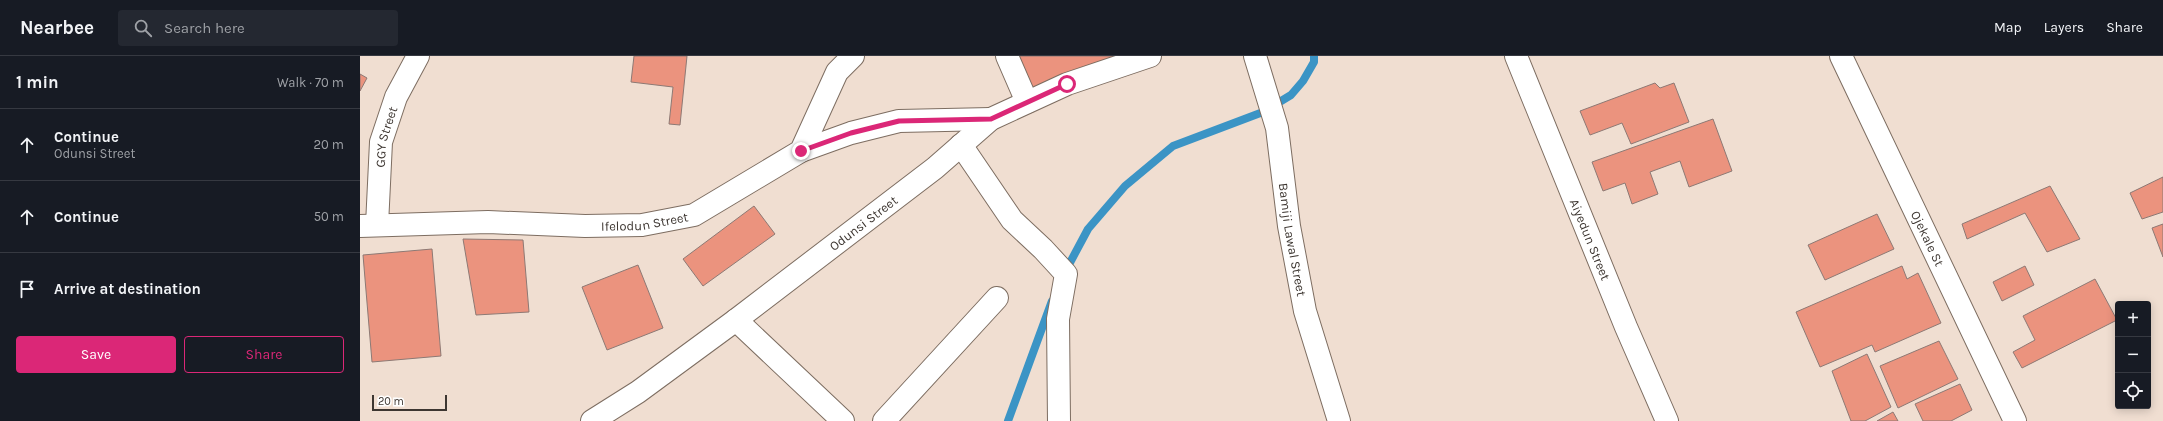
<!DOCTYPE html>
<meta charset="utf-8">
<style>
:root{--surface:#171b24;--page:#242831;--text:#f1f3f6;--muted:#9ea1a6;--line:#363941;--accent:#db2777}
body{margin:0;font-family:Karla,sans-serif;background:var(--page);color:var(--text)}
.controls{position:absolute;right:12px;bottom:12px;display:grid;overflow:hidden;border-radius:4px;box-shadow:0 2px 10px #0003}
.controls button{width:36px;height:36px;display:grid;place-items:center;padding:0;border:0;border-bottom:1px solid var(--line);background:var(--surface);color:var(--text);font:20px sans-serif}
.scale{position:absolute;left:12px;bottom:10px;width:75px;box-sizing:border-box;padding-left:4px;border:2px solid #3d3631;border-top:0;font-size:11px;line-height:14px;white-space:nowrap;color:#3d3631;-webkit-text-stroke:3px #fff;paint-order:stroke}
.stop{position:absolute;width:12px;height:12px;margin:-9px;border:3px solid #db2777;border-radius:50%;background:#fff}
.stop.end{background:#db2777;border-color:#fff;box-shadow:0 1px 4px #0008}
.list{margin:0;padding:0;list-style:none}
h2{display:flex;justify-content:space-between;align-items:center;height:52px;margin:0;padding:0 16px;font-size:17px}
h2 small{font-size:13px;font-weight:400;color:var(--muted)}
.list li{display:grid;grid-template-columns:26px 1fr auto;gap:12px;align-items:center;box-sizing:border-box;height:72px;padding:0 16px;border-top:1px solid var(--line)}
.list b{display:block;font-size:15px;white-space:nowrap}
.list p{margin:0;font-size:13px;white-space:nowrap;color:var(--muted)}
.list em{font-size:13px;font-style:normal;color:var(--muted)}
.actions{display:flex;gap:8px;padding:12px 16px}
.actions a{flex:1;padding:9px 0;border:1px solid var(--accent);border-radius:4px;text-align:center;font-size:14px;color:var(--accent)}
.actions .main{background:var(--accent);color:#fff}
.icon{flex:none;width:22px;height:22px;fill:none;stroke:currentColor;stroke-width:2;stroke-linecap:round;stroke-linejoin:round}
.map{position:relative;flex:none;width:1803px;height:365px;overflow:hidden}
header{display:flex;align-items:center;gap:24px;box-sizing:border-box;height:56px;padding:0 20px;background:var(--surface);border-bottom:1px solid var(--line)}
header strong{font-size:19px}
nav{display:flex;gap:22px;margin-inline-start:auto;font-size:14px}
.search{width:280px;height:36px;background:var(--page);display:flex;align-items:center;gap:10px;box-sizing:border-box;padding:0 14px;border-radius:4px;color:var(--muted);font-size:15px}
main{display:flex}
aside{flex:1;background:var(--surface)}
.map>svg:first-child{display:block}
.lines{fill:none;stroke-linecap:round;stroke-linejoin:round}
.stream{stroke:#3b94c5;stroke-width:8}
.building{fill:#eb937e;stroke:#8d7974}
.minor-casing{stroke:#7d6d61;stroke-width:24}
.minor{stroke:#fff;stroke-width:22}
.route{stroke:#db2777;stroke-width:5}
.labels{text-anchor:middle;dominant-baseline:central;stroke-width:3;stroke-linejoin:round;paint-order:stroke}
.street-label{font-size:13px;fill:#3d3631;stroke:#fff}
</style>
<header>
<strong>Nearbee</strong>
<div class="search"><svg class="icon" aria-label="search" viewBox="0 0 24 24"><circle cx="10" cy="10" r="6"/><path d="M15 15l6 6"/></svg>Search here</div>
<nav><a>Map</a><a>Layers</a><a>Share</a></nav>
</header>
<main>
<aside>
<h2>1 min<small>Walk · 70 m</small></h2>
<ul class="list">
<li><svg class="icon" aria-label="ahead" viewBox="0 0 24 24"><path d="M12 20V5M6 11l6-6 6 6"/></svg><div><b>Continue</b><p>Odunsi Street</p></div><em>20 m</em></li>
<li><svg class="icon" aria-label="ahead" viewBox="0 0 24 24"><path d="M12 20V5M6 11l6-6 6 6"/></svg><div><b>Continue</b></div><em>50 m</em></li>
<li><svg class="icon" aria-label="arrive" viewBox="0 0 24 24"><path d="M6 21V4h12l-3 4 3 4H6"/></svg><div><b>Arrive at destination</b></div></li>
</ul>
<div class="actions"><a class="main">Save</a><a>Share</a></div>
</aside>
<div class="map">
<svg width="1803" height="365" viewBox="0 0 1803 365">
<rect width="100%" height="100%" fill="#f0ded1"/>
<g class="lines">
<g class="stream">
<polyline points="705,216 728,173 765,130 813,90 903,56 931,39 943,25 954,6 954,0"/>
<polyline points="648,365 692,245"/>
</g>
</g>
<g class="building">
<polygon points="274,0 327,0 320,69 309,68 313,31 271,26"/>
<polygon points="657,0 760,0 671,35"/>
<polygon points="0,18 7,22 0,35"/>
<polygon points="1295,27 1300,32 1314,27 1329,66 1271,88 1262,67 1230,79 1220,55"/>
<polygon points="1353,63 1372,115 1329,131 1320,105 1290,116 1298,138 1272,148 1265,127 1243,135 1232,106"/>
<polygon points="1803,121 1803,156 1782,163 1770,137"/>
<polygon points="1690,130 1720,183 1687,196 1665,157 1607,183 1602,168"/>
<polygon points="394,150 415,178 343,230 323,203"/>
<polygon points="1517,158 1534,193 1465,224 1448,189"/>
<polygon points="1803,168 1803,201 1792,172"/>
<polygon points="103,183 163,184 169,256 116,259"/>
<polygon points="72,193 81,300 12,306 3,199"/>
<polygon points="278,209 303,272 247,294 222,231"/>
<polygon points="1542,210 1547,223 1558,217 1581,267 1515,296 1512,289 1460,311 1436,256"/>
<polygon points="1665,210 1674,229 1642,245 1633,226"/>
<polygon points="1735,223 1757,264 1662,312 1653,296 1675,284 1663,260"/>
<polygon points="1579,285 1598,323 1538,352 1520,310"/>
<polygon points="1507,298 1531,351 1505,365 1491,365 1472,315"/>
<polygon points="1600,328 1612,354 1591,365 1563,365 1555,348"/>
<polygon points="1533,356 1538,365 1517,365"/>
</g>
<g class="lines">
<g class="minor-casing">
<g id="minor">
<polyline points="647,0 667,46"/>
<path id="s1" d="M895,0L917,72L929,170L945,255L979,365"/>
<path id="s2" d="M1156,0L1266,271L1307,365"/>
<path id="s3" d="M1481,0L1655,365"/>
<polyline points="601,89 652,164 683,193 706,218 698,263 699,365"/>
<polyline points="441,95 491,77 539,65 631,63"/>
<path id="s4" d="M17,169L21,86L36,41L58,0"/>
<path id="s5" d="M0,170L128,166L225,170L282,169L334,159L441,95L477,16L493,0"/>
<polyline points="376,264 483,365"/>
<path id="s6" d="M232,365L278,336L376,264L575,112L631,63L707,28L790,0"/>
<polyline points="524,365 637,242"/>
</g>
</g>
<use href="#minor" class="minor"/>
</g>
<g class="lines">
<polyline class="route" points="441,95 491,77 539,65 631,63 707,28"/>
</g>
<g class="labels">
<g class="street-label">
<text stroke="none"><textPath href="#s4" startOffset="89">GGY Street</textPath></text>
<text stroke="none"><textPath href="#s5" startOffset="285">Ifelodun Street</textPath></text>
<text stroke="none"><textPath href="#s6" startOffset="336">Odunsi Street</textPath></text>
<text stroke="none"><textPath href="#s3" startOffset="202">Ojekale St</textPath></text>
<text stroke="none"><textPath href="#s1" startOffset="188">Bamiji Lawal Street</textPath></text>
<text stroke="none"><textPath href="#s2" startOffset="198">Aiyedun Street</textPath></text>
</g>
</g>
</svg>
<div class="controls">
<button>+</button>
<button>−</button>
<button><svg class="icon" aria-label="locate" viewBox="0 0 24 24"><circle cx="12" cy="12" r="6"/><path d="M12 2v4M12 18v4M2 12h4M18 12h4"/></svg></button>
</div>
<div class="scale">20 m</div>
<div class="stop" style="left:707px;top:28px"></div>
<div class="stop end" style="left:441px;top:95px"></div>
</div>
</main>
